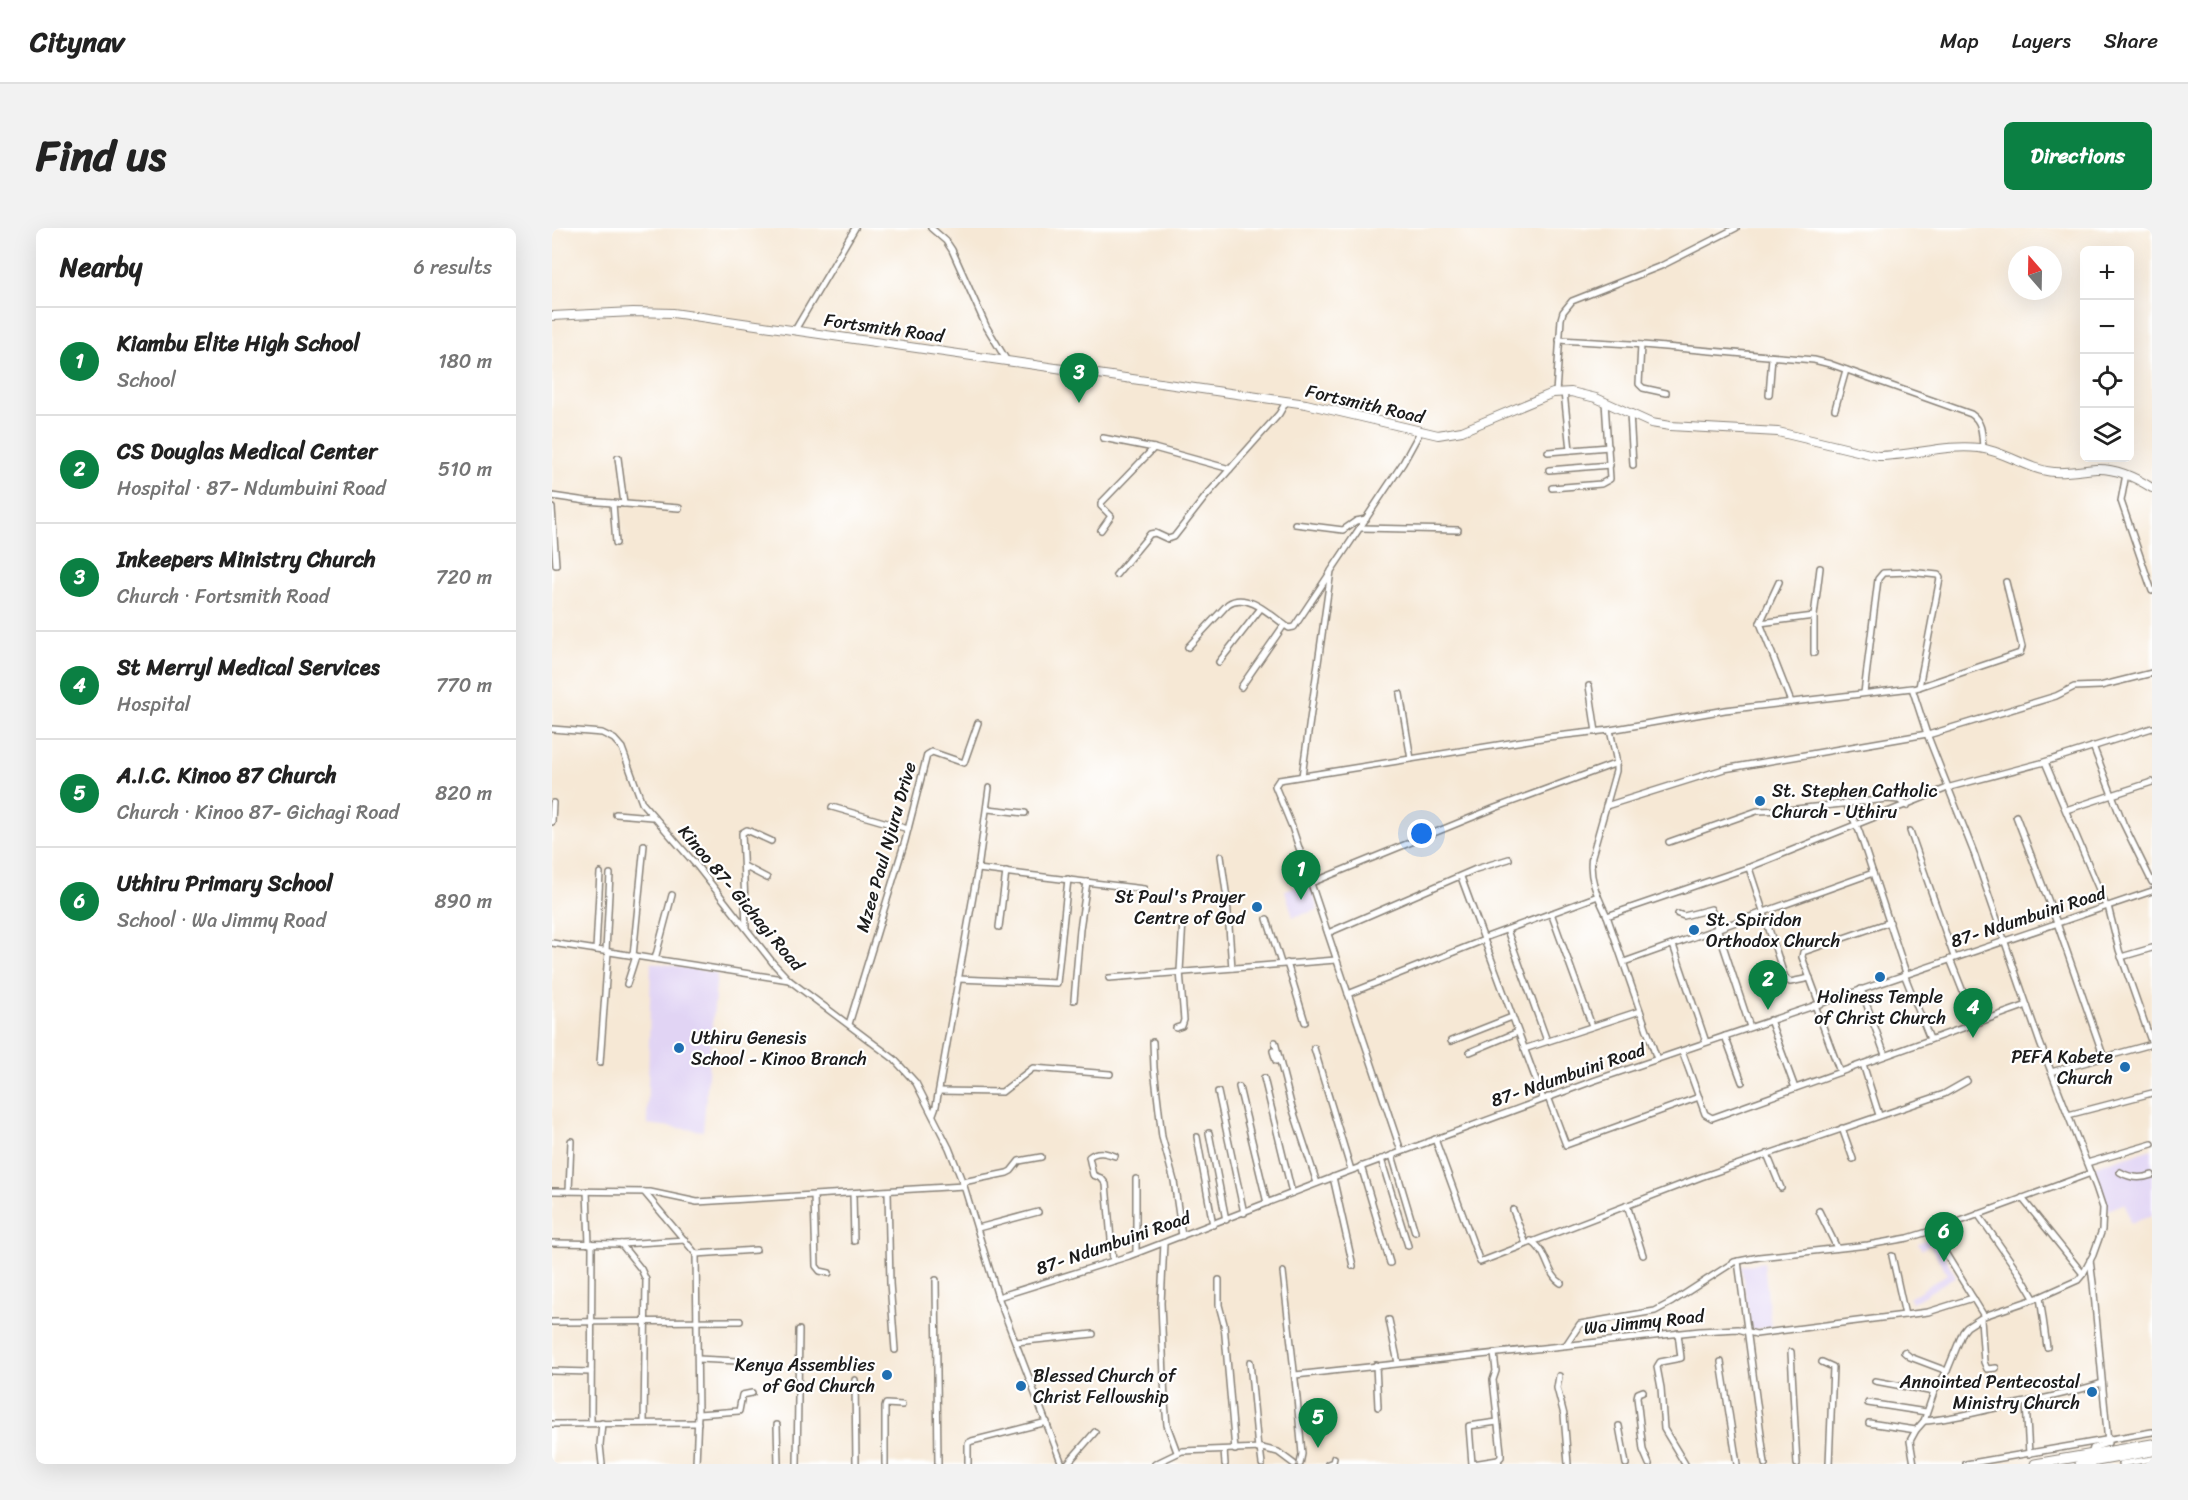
<!DOCTYPE html>
<meta charset="utf-8">
<style>
:root{--surface:#fff;--page:#f2f2f2;--text:#222;--muted:#767676;--line:#e0e0e0;--accent:#0b8043}
body{margin:0;font-family:Sriracha,sans-serif;background:var(--page);color:var(--text)}
.controls{position:absolute;right:18px;top:18px;display:grid;overflow:hidden;border-radius:9px;box-shadow:0 6px 24px #0002}
.controls button{width:54px;height:54px;display:grid;place-items:center;padding:0;border:0;border-bottom:2px solid var(--line);background:var(--surface);color:var(--text);font:30px sans-serif}
.compass{position:absolute;left:1456px;top:18px;width:54px;height:54px;border-radius:50%;background:var(--surface);box-shadow:0 6px 24px #0002;rotate:340deg}
.you{position:absolute;left:870px;top:606px;width:21px;height:21px;margin:-15px;border:4px solid #fff;border-radius:50%;background:#1a73e8;box-shadow:0 0 0 9px #1a73e833}
.badge{display:grid;place-items:center;width:39px;height:39px;border-radius:50%;background:var(--accent);color:#fff;font-size:20px;font-weight:700}
.pin{position:absolute;translate:-50% -50px;filter:drop-shadow(0 2px 3px #0008)}
.pin::after{content:'';position:absolute;top:32px;width:21px;height:18px;background:inherit;clip-path:polygon(0 0,100% 0,50% 100%)}
.list{margin:0;padding:0;list-style:none}
h2{display:flex;justify-content:space-between;align-items:center;height:78px;margin:0;padding:0 24px;font-size:26px}
h2 small{font-size:20px;font-weight:400;color:var(--muted)}
.list li{display:grid;grid-template-columns:39px 1fr auto;gap:18px;align-items:center;box-sizing:border-box;height:108px;padding:0 24px;border-top:2px solid var(--line)}
.list b{display:block;font-size:22px;white-space:nowrap}
.list p{margin:0;font-size:20px;white-space:nowrap;color:var(--muted)}
.list em{font-size:20px;font-style:normal;color:var(--muted)}
.icon{flex:none;width:33px;height:33px;fill:none;stroke:currentColor;stroke-width:2;stroke-linecap:round;stroke-linejoin:round}
.map{position:relative;flex:none;width:1600px;height:1236px;overflow:hidden;border-radius:9px}
header{display:flex;align-items:center;gap:36px;box-sizing:border-box;height:84px;padding:0 30px;background:var(--surface);border-bottom:2px solid var(--line)}
header strong{font-size:28px}
nav{display:flex;gap:33px;margin-inline-start:auto;font-size:21px}
.intro{display:flex;align-items:center;justify-content:space-between;box-sizing:border-box;height:144px;padding:0 36px}
h1{margin:0;font-size:42px}
.button{padding:15px 27px;border-radius:9px;background:var(--accent);color:#fff;font-size:21px;font-weight:700}
main{display:flex;gap:36px;padding:0 36px}
aside{flex:1;background:var(--surface);border-radius:9px;box-shadow:0 6px 24px #0002}
.map>svg:first-child{display:block}
.built{fill:#e1d4f4}
.lines{fill:none;stroke-linecap:round;stroke-linejoin:round}
.street-casing{stroke:#898278;stroke-width:8}
.secondary-casing{stroke:#898278;stroke-width:10}
.highway-casing{stroke:#898278;stroke-width:11}
.street{stroke:#fff;stroke-width:5}
.secondary{stroke:#fff;stroke-width:8}
.highway{stroke:#fff;stroke-width:9}
.poi-dot{fill:#1f6fb2;stroke:#fff;stroke-width:2}
.labels{text-anchor:middle;dominant-baseline:central;stroke-width:4.5;stroke-linejoin:round;paint-order:stroke}
.street-label{font-size:18px;fill:#1c1c1c;stroke:#fff}
.poi-label{font-size:18px;fill:#1c1c1c;stroke:#fff;text-anchor:start}
</style>
<header>
<strong>Citynav</strong>
<nav><a>Map</a><a>Layers</a><a>Share</a></nav>
</header>
<div class="intro"><h1>Find us</h1><a class="button">Directions</a></div>
<main>
<aside>
<h2>Nearby<small>6 results</small></h2>
<ul class="list">
<li><span class="badge">1</span><div><b>Kiambu Elite High School</b><p>School</p></div><em>180 m</em></li>
<li><span class="badge">2</span><div><b>CS Douglas Medical Center</b><p>Hospital · 87- Ndumbuini Road</p></div><em>510 m</em></li>
<li><span class="badge">3</span><div><b>Inkeepers Ministry Church</b><p>Church · Fortsmith Road</p></div><em>720 m</em></li>
<li><span class="badge">4</span><div><b>St Merryl Medical Services</b><p>Hospital</p></div><em>770 m</em></li>
<li><span class="badge">5</span><div><b>A.I.C. Kinoo 87 Church</b><p>Church · Kinoo 87- Gichagi Road</p></div><em>820 m</em></li>
<li><span class="badge">6</span><div><b>Uthiru Primary School</b><p>School · Wa Jimmy Road</p></div><em>890 m</em></li>
</ul>
</aside>
<div class="map">
<svg width="1600" height="1236" viewBox="0 0 1600 1236">
<rect width="100%" height="100%" fill="#fff"/>
<filter id="ink" filterUnits="userSpaceOnUse"><feTurbulence type="fractalNoise" baseFrequency=".0167" numOctaves="2"/><feDisplacementMap in="SourceGraphic" scale="12" xChannelSelector="R" yChannelSelector="G"/><feConvolveMatrix kernelMatrix="1 2 1 2 8 2 1 2 1" color-interpolation-filters="sRGB"/></filter>
<filter id="wash" filterUnits="userSpaceOnUse"><feTurbulence type="fractalNoise" baseFrequency=".008" numOctaves="4" result="noise"/><feDisplacementMap in="SourceGraphic" scale="24" xChannelSelector="R" yChannelSelector="G"/><feGaussianBlur stdDeviation="1.35" result="paint"/><feColorMatrix in="noise" values="0 0 0 0 0 0 0 0 0 0 0 0 0 0 0 0 0 1.4 0 .05"/><feComposite in="paint" operator="in"/></filter>
<g filter="url(#wash)">
<rect width="100%" height="100%" fill="#f6e8d5"/>
<g class="built">
<polygon points="758,654 766,682 741,689 733,662"/>
<polygon points="99,734 165,745 151,903 95,896"/>
<polygon points="1600,921 1600,988 1578,995 1573,975 1556,982 1540,939"/>
<polygon points="1380,1008 1404,1048 1360,1075 1357,1070 1395,1046 1378,1017 1370,1022 1366,1016"/>
<polygon points="1212,1034 1219,1099 1199,1102 1189,1038"/>
</g>
</g>
<g filter="url(#ink)">
<g class="lines">
<g class="street-casing">
<g id="street">
<polyline points="379,0 394,13 400,22 434,98 455,133"/>
<polyline points="243,102 303,0"/>
<path d="M1007,112L1079,116L1262,132L1278,136L1419,186C1431,194 1430,207 1431,221"/>
<polyline points="1089,117 1087,156 1091,160 1114,165"/>
<polyline points="1012,164 1018,222"/>
<polyline points="1004,165 1009,91 1011,84 1020,73 1109,38 1184,0"/>
<polyline points="1217,167 1220,129"/>
<polyline points="1283,181 1294,142"/>
<polyline points="1078,185 1081,237"/>
<polyline points="551,210 602,220 678,241"/>
<polyline points="996,224 1057,219"/>
<polyline points="66,230 72,276"/>
<polyline points="997,242 1058,237"/>
<polyline points="1574,246 1569,273 1600,363"/>
<polyline points="1000,260 1049,256 1058,251 1053,174"/>
<polyline points="0,268 34,273 127,280"/>
<polyline points="61,275 64,315"/>
<polyline points="0,280 4,337"/>
<polyline points="743,296 791,302 804,293 814,291"/>
<polyline points="809,300 906,302"/>
<polyline points="549,302 559,288 549,278 549,275 602,220"/>
<polyline points="564,347 598,306 603,305 616,311 622,309 654,268 727,186 734,174"/>
<polyline points="1227,354 1208,395 1239,474"/>
<polyline points="1208,395 1262,388"/>
<path d="M636,419L676,376C695,362 722,390 737,400L742,399L778,345"/>
<polyline points="1262,425 1262,388 1268,340"/>
<polyline points="667,434 709,380"/>
<polyline points="1037,458 1044,504"/>
<polyline points="689,459 732,397"/>
<polyline points="1364,460 1468,425 1470,419 1454,354"/>
<polyline points="1312,465 1326,351 1331,345 1357,344 1386,347 1388,350 1367,459"/>
<polyline points="848,466 859,531"/>
<polyline points="0,501 50,505 62,511 70,520 90,575 145,638 221,735 237,752 342,831 364,855 397,920 412,958 446,1069 510,1236"/>
<path d="M1058,502L1064,530V543L1040,628C1036,650 1046,669 1055,688L1105,831"/>
<polyline points="1376,507 1504,468 1522,459 1548,458 1600,445"/>
<polyline points="1541,518 1571,595 1600,654"/>
<polyline points="1493,534 1554,678"/>
<polyline points="750,548 779,343 851,235 868,204"/>
<polyline points="1294,576 1307,603 1354,745"/>
<polyline points="1054,578 1172,541 1375,506"/>
<polyline points="280,579 356,601"/>
<polyline points="436,581 473,585"/>
<polyline points="1514,582 1600,554"/>
<polyline points="64,586 100,589"/>
<polyline points="1464,588 1505,695 1552,830"/>
<polyline points="0,594 1,575"/>
<polyline points="1358,603 1402,729"/>
<polyline points="1117,614 1205,583 1235,582 1335,571 1347,572 1355,578"/>
<polyline points="669,628 675,671 680,740"/>
<polyline points="192,638 215,650"/>
<polyline points="1197,640 1233,750 1238,754 1258,750"/>
<polyline points="426,641 592,661"/>
<polyline points="909,649 991,871"/>
<polyline points="759,655 943,580 1065,535"/>
<polyline points="1556,678 1567,722 1600,816"/>
<polyline points="999,685 1040,798"/>
<polyline points="1126,686 1132,688 1159,681 1198,799"/>
<polyline points="1055,688 1198,639 1398,559 1489,535 1600,500"/>
<polyline points="715,691 729,735"/>
<polyline points="194,699 190,605 195,602 219,613"/>
<polyline points="447,699 454,644"/>
<polyline points="955,702 995,813"/>
<polyline points="776,705 924,641 957,631"/>
<polyline points="932,710 1046,668"/>
<polyline points="0,715 237,752"/>
<polyline points="1121,717 1154,814"/>
<polyline points="44,722 48,645"/>
<polyline points="54,723 58,646"/>
<polyline points="81,728 92,617"/>
<polyline points="1569,729 1600,720"/>
<polyline points="103,731 120,667"/>
<polyline points="1398,731 1423,794"/>
<polyline points="1072,734 1321,645"/>
<polyline points="735,735 753,794"/>
<polyline points="1352,746 1378,811"/>
<polyline points="557,750 784,732"/>
<polyline points="406,751 505,755 516,651"/>
<polyline points="75,756 84,728"/>
<polyline points="1309,761 1333,827"/>
<polyline points="796,766 932,712"/>
<polyline points="522,772 528,701 535,654"/>
<polyline points="1267,775 1250,729 1251,724 1338,694"/>
<polyline points="1263,777 1288,844"/>
<polyline points="1218,792 1243,860"/>
<polyline points="297,796 353,613 375,527 380,524 412,535 426,495"/>
<polyline points="624,800 630,798 632,792 628,743 631,692"/>
<polyline points="1173,808 1190,854"/>
<polyline points="899,813 960,789"/>
<polyline points="601,814 602,840 610,909 622,953 630,1008"/>
<polyline points="723,814 739,876 765,955"/>
<polyline points="762,820 799,942"/>
<polyline points="972,821 1088,783"/>
<polyline points="721,823 724,833"/>
<polyline points="1130,823 1153,886 1160,890 1475,777"/>
<polyline points="918,824 966,804"/>
<polyline points="48,835 56,724"/>
<polyline points="1311,836 1327,887"/>
<polyline points="1499,844 1600,816"/>
<polyline points="712,850 740,965"/>
<polyline points="687,859 715,975"/>
<polyline points="387,863 450,864 481,840 558,846"/>
<polyline points="666,864 692,985"/>
<polyline points="996,869 1014,917 1147,869"/>
<polyline points="381,886 384,878 427,634 437,560"/>
<polyline points="1516,887 1600,865"/>
<polyline points="1290,900 1301,931"/>
<polyline points="657,905 674,992"/>
<polyline points="645,909 661,997"/>
<polyline points="883,911 928,1034 1149,949 1392,866 1415,853"/>
<polyline points="849,923 740,599 723,558 727,552 996,509 1058,502 1173,482 1360,460 1375,506 1422,625 1488,815 1544,959 1551,980 1550,1002 1541,1027 1531,1046 1526,1052 1488,1069 1432,1088 1415,1099 1411,1104 1395,1143 1382,1164 1372,1193 1364,1202 1358,1213 1362,1236"/>
<polyline points="1215,926 1229,960"/>
<polyline points="840,927 863,1004"/>
<polyline points="829,931 856,1018"/>
<polyline points="1535,935 1600,916"/>
<polyline points="809,938 838,1035"/>
<path d="M1568,944C1578,950 1589,951 1600,947"/>
<polyline points="781,949 801,1038"/>
<polyline points="411,954 455,945 459,943 467,933 489,929"/>
<polyline points="0,963 98,964 145,974 412,958"/>
<polyline points="17,963 19,913"/>
<polyline points="35,963 37,1016"/>
<polyline points="92,964 144,1026 146,1186 144,1236"/>
<polyline points="336,964 338,1055 343,1122"/>
<polyline points="301,966 302,1013"/>
<polyline points="262,968 264,1038 268,1043 277,1045"/>
<polyline points="1470,970 1531,1046"/>
<polyline points="1075,977 1091,1027"/>
<polyline points="961,982 974,1016"/>
<polyline points="1267,983 1285,1020"/>
<polyline points="1426,986 1469,1048 1482,1070"/>
<polyline points="426,1000 486,984"/>
<polyline points="1380,1003 1421,1070"/>
<path d="M979,1013C997,1024 994,1046 1009,1055"/>
<polyline points="0,1015 69,1016 133,1012"/>
<polyline points="612,1015 609,1075 613,1174 615,1197 625,1224"/>
<polyline points="69,1016 89,1041 94,1052 92,1195"/>
<polyline points="584,1025 584,951"/>
<polyline points="144,1026 204,1022"/>
<polyline points="1340,1028 1353,1087"/>
<polyline points="1538,1032 1541,1055 1556,1215 1541,1220 1539,1226"/>
<path d="M561,1033L554,956L549,950L541,947L537,929C545,922 554,925 563,928"/>
<polyline points="1186,1033 1213,1236"/>
<polyline points="731,1044 745,1170 750,1226 748,1236"/>
<polyline points="384,1052 386,1236"/>
<polyline points="667,1052 667,1077 672,1096 683,1222"/>
<polyline points="446,1069 577,1028 787,947 1041,853 1600,663"/>
<polyline points="1488,1069 1495,1119"/>
<polyline points="1429,1091 1432,1134 1435,1141 1444,1140"/>
<polyline points="837,1092 846,1135"/>
<polyline points="0,1094 188,1093"/>
<polyline points="1126,1105 1129,1130 1108,1134 1105,1139 1109,1160 1112,1201 1133,1236"/>
<polyline points="464,1114 541,1106"/>
<polyline points="1014,1117 1028,1096 1103,1083 1120,1074 1182,1034 1207,1029 1316,1017 1356,1010 1395,998 1539,945"/>
<polyline points="1239,1124 1245,1236"/>
<polyline points="1352,1124 1358,1129 1395,1143"/>
<polyline points="942,1125 944,1143 941,1152 949,1224 949,1229 946,1232 947,1236"/>
<polyline points="146,1131 186,1133"/>
<polyline points="698,1134 706,1221"/>
<polyline points="1169,1134 1185,1236"/>
<polyline points="1270,1134 1281,1139 1277,1236"/>
<polyline points="824,1137 826,1179"/>
<polyline points="0,1143 39,1144"/>
<polyline points="743,1147 1148,1103 1186,1101 1204,1106 1376,1084 1421,1070 1432,1088"/>
<polyline points="1007,1148 1005,1160 1012,1187 1016,1236"/>
<polyline points="303,1152 304,1236"/>
<polyline points="1323,1153 1382,1164"/>
<polyline points="1091,1163 1086,1165 1085,1169 1091,1222 1097,1236"/>
<polyline points="1316,1175 1374,1184"/>
<polyline points="1474,1175 1477,1226"/>
<polyline points="146,1186 187,1183 190,1167 200,1165"/>
<path d="M1372,1193C1402,1191 1430,1182 1459,1177C1490,1171 1520,1165 1550,1155"/>
<polyline points="39,1195 40,1016"/>
<polyline points="1317,1195 1364,1202"/>
<polyline points="0,1196 146,1195"/>
<polyline points="225,1197 226,1236"/>
<polyline points="1067,1198 1074,1236"/>
<polyline points="708,1220 710,1236"/>
<polyline points="672,1222 673,1236"/>
<polyline points="50,1236 48,1217 50,1195"/>
<polyline points="245,1236 247,1102"/>
<polyline points="333,1236 333,1179 334,1176 350,1177"/>
<polyline points="416,1236 416,1215 420,1213 495,1194"/>
<polyline points="515,1236 543,1204"/>
<polyline points="603,1236 630,1223 710,1220 726,1224 742,1236"/>
<polyline points="776,1236 781,1234 782,1230"/>
<polyline points="920,1236 917,1198 945,1194"/>
<polyline points="921,1236 946,1232"/>
<polyline points="1414,1236 1600,1204"/>
<polyline points="1569,1236 1600,1231"/>
</g>
</g>
<g class="secondary-casing">
<path id="secondary" d="M0,88L81,84L121,85L754,176L886,207L910,203L1001,165L1019,164L1044,170L1099,195L1118,198L1226,204L1326,228C1360,228 1394,216 1427,220C1453,223 1476,242 1502,244C1516,245 1530,242 1544,241C1564,240 1583,249 1600,260"/>
</g>
<g class="highway-casing">
<g id="highway">
<polyline points="1483,1236 1600,1216"/>
<polyline points="1528,1236 1600,1223"/>
</g>
</g>
<use href="#street" class="street"/>
<use href="#secondary" class="secondary"/>
<use href="#highway" class="highway"/>
</g>
</g>
<g class="poi-dot">
<circle cx="1208" cy="573" r="6"/>
<circle cx="705" cy="679" r="6"/>
<circle cx="1142" cy="702" r="6"/>
<circle cx="1328" cy="749" r="6"/>
<circle cx="127" cy="820" r="6"/>
<circle cx="1573" cy="839" r="6"/>
<circle cx="335" cy="1147" r="6"/>
<circle cx="469" cy="1158" r="6"/>
<circle cx="1540" cy="1164" r="6"/>
</g>
<g class="labels">
<g class="street-label">
<text transform="translate(332 100) rotate(8)">Fortsmith Road</text>
<text transform="translate(813 176) rotate(13)">Fortsmith Road</text>
<text transform="translate(334 619) rotate(-74)">Mzee Paul Njuru Drive</text>
<text transform="translate(189 670) rotate(50)">Kinoo 87- Gichagi Road</text>
<text transform="translate(1476 689) rotate(-18)">87- Ndumbuini Road</text>
<text transform="translate(1016 847) rotate(-19)">87- Ndumbuini Road</text>
<text transform="translate(561 1015) rotate(-19)">87- Ndumbuini Road</text>
<text transform="translate(1092 1094) rotate(-6)">Wa Jimmy Road</text>
</g>
<g class="poi-label">
<text x="1220" y="563">St. Stephen Catholic<tspan x="1220" dy="21">Church - Uthiru</tspan></text>
<text x="693" y="669" text-anchor="end">St Paul's Prayer<tspan x="693" dy="21">Centre of God</tspan></text>
<text x="1154" y="692">St. Spiridon<tspan x="1154" dy="21">Orthodox Church</tspan></text>
<text x="1328" y="769" text-anchor="middle">Holiness Temple<tspan x="1328" dy="21">of Christ Church</tspan></text>
<text x="139" y="810">Uthiru Genesis<tspan x="139" dy="21">School - Kinoo Branch</tspan></text>
<text x="1561" y="829" text-anchor="end">PEFA Kabete<tspan x="1561" dy="21">Church</tspan></text>
<text x="323" y="1137" text-anchor="end">Kenya Assemblies<tspan x="323" dy="21">of God Church</tspan></text>
<text x="481" y="1148">Blessed Church of<tspan x="481" dy="21">Christ Fellowship</tspan></text>
<text x="1528" y="1154" text-anchor="end">Annointed Pentecostal<tspan x="1528" dy="21">Ministry Church</tspan></text>
</g>
</g>
</svg>
<div class="controls">
<button>+</button>
<button>−</button>
<button><svg class="icon" aria-label="locate" viewBox="0 0 24 24"><circle cx="12" cy="12" r="6"/><path d="M12 2v4M12 18v4M2 12h4M18 12h4"/></svg></button>
<button><svg class="icon" aria-label="layers" viewBox="0 0 24 24"><path d="M12 4l9 5-9 5-9-5zM3 14l9 5 9-5"/></svg></button>
</div>
<svg class="compass" viewBox="-18 -18 36 36"><path d="M0-13l5 13h-10z" fill="#e53935"/><path d="M0 13l5-13h-10z" fill="#767676"/></svg>
<div class="you"></div>
<div class="pin badge" style="left:749px;top:672px">1</div>
<div class="pin badge" style="left:1216px;top:782px">2</div>
<div class="pin badge" style="left:527px;top:175px">3</div>
<div class="pin badge" style="left:1421px;top:810px">4</div>
<div class="pin badge" style="left:766px;top:1220px">5</div>
<div class="pin badge" style="left:1392px;top:1034px">6</div>
</div>
</main>
